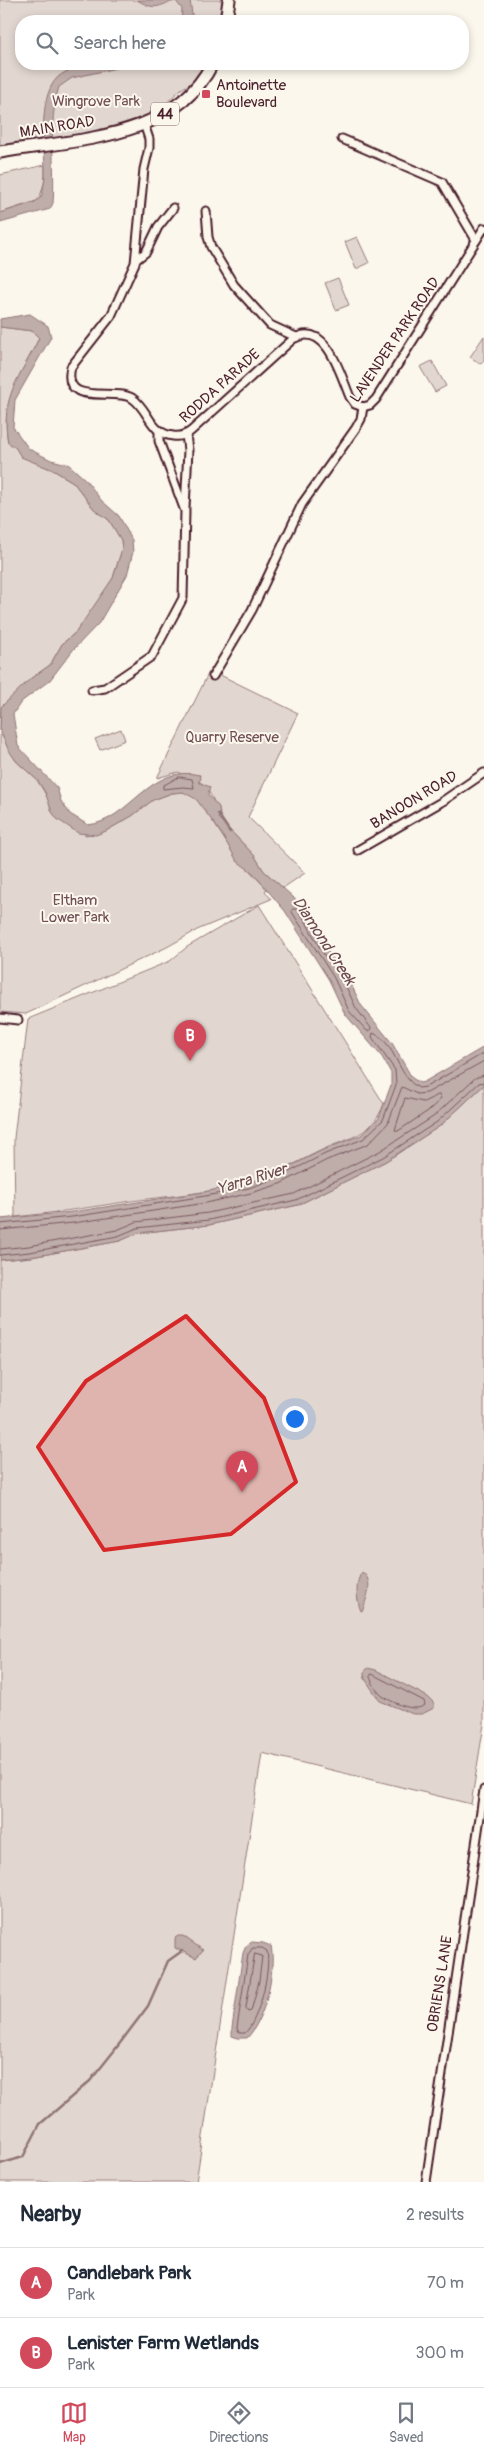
<!DOCTYPE html>
<style>
:root{--surface:#fff;--page:#f2f2f3;--text:#1f2937;--muted:#747a83;--line:#e0e1e3;--accent:#d1495b}
body{margin:0;font-family:Pangolin,sans-serif;background:var(--page);color:var(--text)}
.you{position:absolute;left:294px;top:1418px;width:18px;height:18px;margin:-12px;border:4px solid #fff;border-radius:50%;background:#1a73e8;box-shadow:0 0 0 8px #1a73e833}
.badge{display:grid;place-items:center;width:32px;height:32px;border-radius:50%;background:var(--accent);color:#fff;font-size:16px;font-weight:700}
.pin{position:absolute;translate:-50% -41px;filter:drop-shadow(0 1px 2px #0008)}
.pin::after{content:'';position:absolute;top:26px;width:18px;height:15px;background:inherit;clip-path:polygon(0 0,100% 0,50% 100%)}
.list{margin:0;padding:0;list-style:none}
h2{display:flex;justify-content:space-between;align-items:center;height:65px;margin:0;padding:0 20px;font-size:21px}
h2 small{font-size:16px;font-weight:400;color:var(--muted)}
.list li{display:grid;grid-template-columns:32px 1fr auto;gap:15px;align-items:center;box-sizing:border-box;height:70px;padding:0 20px;border-top:1px solid var(--line)}
.list b{display:block;font-size:19px;white-space:nowrap}
.list p{margin:0;font-size:16px;white-space:nowrap;color:var(--muted)}
.list em{font-size:16px;font-style:normal;color:var(--muted)}
.icon{flex:none;width:28px;height:28px;fill:none;stroke:currentColor;stroke-width:2;stroke-linecap:round;stroke-linejoin:round}
.map{position:relative;flex:none;width:484px;height:2182px;overflow:hidden}
.search{position:absolute;background:var(--surface);box-shadow:0 2px 8px #0003;left:15px;right:15px;top:15px;height:55px;display:flex;align-items:center;gap:12px;box-sizing:border-box;padding:0 18px;border-radius:20px;color:var(--muted);font-size:19px}
.sheet{height:205px;background:var(--surface)}
nav{display:flex;justify-content:space-around;align-items:center;box-sizing:border-box;height:70px;border-top:1px solid var(--line);background:var(--surface);font-size:14px;color:var(--muted)}
nav a{display:grid;justify-items:center;gap:2px}
nav .on{color:var(--accent)}
.map>svg:first-child{display:block}
.green{fill:#e2d7d0;stroke:#967b7e}
.water{fill:#bfadaa;stroke:#907477}
.lines{fill:none;stroke-linecap:round;stroke-linejoin:round}
.shore{stroke:#79585e;stroke-width:1}
.stream{stroke:#907477;stroke-width:2.5}
.street-casing{stroke:#4a1f2b;stroke-width:11}
.primary-casing{stroke:#4a1f2b;stroke-width:15}
.street{stroke:#fbf7ec;stroke-width:7}
.primary{stroke:#fbf7ec;stroke-width:11}
.marked{fill:#d62828;fill-opacity:0.2;stroke:#d62828;stroke-width:4;stroke-linejoin:round}
.poi-dot{fill:#d1495b;stroke:#fbf7ec;stroke-width:2}
.labels{text-anchor:middle;dominant-baseline:central;stroke-width:4;stroke-linejoin:round;paint-order:stroke}
.shield{fill:#fbf7ec;stroke:#7f6065;stroke-width:1}
.shield-label{font-size:14px;font-weight:bold;fill:#4a1f2b}
.poi-label{font-size:15px;fill:#4a1f2b;stroke:#fbf7ec;text-anchor:start}
.park-label{font-size:15px;fill:#704d54;stroke:#fbf7ec}
.street-label{font-size:15px;fill:#4a1f2b;stroke:#fbf7ec}
.water-label{font-size:16px;font-style:italic;fill:#6d4a51;stroke:#fbf7ec}
</style>
<div class="map">
<svg width="484" height="2182" viewBox="0 0 484 2182">
<rect width="100%" height="100%" fill="#fbf7ec"/>
<filter id="ink" filterUnits="userSpaceOnUse"><feTurbulence type="fractalNoise" baseFrequency=".02" numOctaves="2"/><feDisplacementMap in="SourceGraphic" scale="10" xChannelSelector="R" yChannelSelector="G"/><feConvolveMatrix kernelMatrix="1 2 1 2 8 2 1 2 1" color-interpolation-filters="sRGB"/></filter>
<g filter="url(#ink)">
<g class="green">
<polygon points="0,0 224,0 223,21 21,21 21,64 207,64 195,81 181,89 159,110 140,118 99,131 0,146"/>
<polygon points="45,165 45,180 39,200 0,213 0,175"/>
<polygon points="357,237 369,263 356,269 345,242"/>
<polygon points="338,278 349,305 336,310 325,283"/>
<path d="M0,327L32,331L39,338C21,376 0,398 8,443L15,447L22,457L53,470L73,482L94,509L109,520L121,540L122,549L113,578L90,614L76,632L62,644L50,665L30,679L0,713L2,736L16,761L37,780L49,800L52,812L86,835L106,831L132,816L153,800L172,793L183,792L191,794L202,805L234,854L264,886L267,889L265,891L271,899L197,930L167,947L26,1014L0,1012Z"/>
<polygon points="484,336 484,360 481,364 470,357"/>
<polygon points="432,361 446,386 435,392 420,367"/>
<polygon points="210,670 298,713 248,817 305,873 283,888 264,871 254,855 218,818 213,799 205,786 198,780 178,772 157,778"/>
<polygon points="121,729 125,740 100,750 95,739"/>
<path d="M259,905L384,1104C372,1135 351,1137 324,1149C298,1161 275,1176 247,1183C209,1193 170,1196 131,1201C92,1207 54,1213 15,1217L14,1138L28,1019L170,961L187,947Z"/>
<polygon points="484,1085 484,1724 471,1804 262,1753 196,2182 0,2182 0,1260 31,1257 120,1241 138,1233 209,1225 298,1205 386,1161 440,1126"/>
</g>
<g class="water">
<path d="M137,0H190L193,21H181L182,9L176,1C156,5 158,12 137,0Z"/>
<path d="M107,64H134L72,78L59,87C47,124 56,165 53,203L50,209L0,223V213L35,202L42,196C43,188 45,181 45,173C45,148 36,90 62,74C74,66 93,67 107,64Z"/>
<path d="M30,314L48,326L51,337L15,400L13,427L29,449L51,460L68,464L86,480L101,500L119,516L132,540L133,552L127,575L99,623L73,650L50,680L21,702L13,714L18,746L57,788L61,801L70,814L88,825C130,821 149,763 200,775L201,779L198,782L210,787L208,795L219,807L220,815L218,818L254,855L264,871L293,897L310,917L326,949L348,978L361,1005L392,1043L412,1078L420,1083L424,1082L484,1047V1085L440,1126L386,1161L298,1205L209,1225L138,1233L120,1241L31,1257L0,1260V1219L72,1212L204,1192L248,1183L277,1173L323,1150L361,1135L379,1118L391,1085V1073L382,1057L345,1014L329,980L285,911L253,873L237,861L221,833L196,799L183,792L172,793L153,800L132,816L106,831L96,835L78,833L57,819L52,812L45,792L37,780L16,761L8,749L0,730L1,707L30,679L50,665L62,644L76,632L113,578L122,549L121,540L109,520L94,509L73,482L53,470L21,457L15,447L8,443C0,395 20,378 39,338L32,331L0,327V319Z"/>
<path d="M362,1572C375,1581 366,1598 363,1610L361,1611C356,1600 355,1581 362,1572Z"/>
<polygon points="368,1668 376,1670 428,1697 434,1703 434,1708 422,1714 413,1714 380,1701 365,1679 364,1672"/>
<polygon points="178,1936 183,1936 203,1950 196,1958 175,1948 175,1938"/>
<path d="M252,1942L263,1943L271,1946C276,1970 265,2020 247,2038H238L232,2036V2028L243,1953L246,1946Z"/>
</g>
<g class="lines">
<g class="shore">
<polygon points="179,777 192,779 194,788 183,787 163,789 163,786"/>
<polygon points="293,909 296,909 305,920 322,952 343,980 356,1008 371,1028 370,1031 367,1031 349,1011 334,978 292,912"/>
<polygon points="439,1095 441,1099 428,1111 398,1131 395,1130 405,1098 423,1102"/>
<path d="M0,1224L72,1217L205,1196L249,1188L279,1177L325,1154L363,1139L383,1120L396,1085L395,1070L372,1037L373,1033C396,1042 397,1077 419,1088L426,1087L484,1053"/>
<polyline points="0,1230 73,1223 206,1203 251,1193 280,1184 327,1160 368,1144 388,1123 402,1087 417,1094 427,1093 484,1061"/>
<polyline points="0,1249 29,1246 117,1230 136,1222 208,1213 294,1194 380,1151 433,1117 475,1078 484,1075"/>
<polyline points="0,1255 30,1252 118,1236 137,1228 209,1220 296,1200 383,1157 437,1122 479,1083 484,1082"/>
<path d="M372,1674L424,1701L425,1705C415,1713 394,1703 384,1697C377,1693 373,1684 370,1677Z"/>
<path d="M253,1948H262L267,1951C271,1970 259,2020 245,2033H239L237,2028L248,1955Z"/>
<polygon points="255,1954 262,1956 259,1981 251,2011 248,2012 246,2009"/>
</g>
<g class="stream">
<polyline points="218,814 230,832"/>
<polyline points="0,2164 23,2157 40,2124 90,2081 114,2051 148,2006 168,1961 182,1951"/>
</g>
<g class="street-casing">
<g id="street">
<path d="M144,124L149,139V148L144,169L135,263L111,316L71,367C61,408 114,387 132,398C149,409 149,433 173,436C180,437 186,435 191,431L293,339C327,319 341,377 350,397L355,404L363,407"/>
<polyline points="342,139 442,182 476,240"/>
<polyline points="206,211 208,237 211,247 234,285 270,325 296,337"/>
<polyline points="137,259 146,252 158,227 173,208"/>
<polyline points="363,407 370,405 376,399 484,228"/>
<polyline points="185,508 188,450 186,435"/>
<polyline points="213,676 252,610 302,504 356,428 361,419 363,407"/>
<polyline points="92,690 105,688 152,656 183,598 185,511 159,441 159,431"/>
<polyline points="358,850 443,801 484,773"/>
<polyline points="0,1018 18,1020"/>
<polyline points="426,2182 484,1790"/>
</g>
</g>
<g class="primary-casing">
<g id="primary">
<polyline points="226,21 229,0"/>
<path d="M0,152C74,139 173,141 212,64"/>
</g>
</g>
<use href="#street" class="street"/>
<use href="#primary" class="primary"/>
</g>
</g>
<path class="marked" d="M186,1316L264,1398L296,1482L231,1534L104,1550L38,1447L86,1381Z"/>
<rect class="poi-dot" x="201" y="89" width="10" height="10" rx="2.5"/>
<g class="labels">
<rect class="shield" x="151" y="102.5" width="28" height="23" rx="4"/>
<g class="shield-label">
<text x="165" y="114">44</text>
</g>
<g class="poi-label">
<text x="216" y="85">Antoinette<tspan x="216" dy="17">Boulevard</tspan></text>
</g>
<g class="park-label">
<text x="96" y="101">Wingrove Park</text>
<text x="232" y="737">Quarry Reserve</text>
<text x="75" y="900">Eltham<tspan x="75" dy="17">Lower Park</tspan></text>
</g>
<g class="street-label">
<text transform="translate(57 127) rotate(-9)">MAIN ROAD</text>
<text transform="translate(395 340) rotate(-56)">LAVENDER PARK ROAD</text>
<text transform="translate(220 386) rotate(-42)">RODDA PARADE</text>
<text transform="translate(414 800) rotate(-31)">BANOON ROAD</text>
<text transform="translate(440 1984) rotate(-81)">OBRIENS LANE</text>
</g>
<g class="water-label">
<text transform="translate(324 941) rotate(57)">Diamond Creek</text>
<text transform="translate(252 1179) rotate(-17)">Yarra River</text>
</g>
</g>
</svg>
<div class="you"></div>
<div class="pin badge" style="left:242px;top:1492px">A</div>
<div class="pin badge" style="left:190px;top:1061px">B</div>
<div class="search"><svg class="icon" aria-label="search" viewBox="0 0 24 24"><circle cx="10" cy="10" r="6"/><path d="M15 15l6 6"/></svg>Search here</div>
</div>
<section class="sheet">
<h2>Nearby<small>2 results</small></h2>
<ul class="list">
<li><span class="badge">A</span><div><b>Candlebark Park</b><p>Park</p></div><em>70 m</em></li>
<li><span class="badge">B</span><div><b>Lenister Farm Wetlands</b><p>Park</p></div><em>300 m</em></li>
</ul>
</section>
<nav>
<a class="on"><svg class="icon" aria-label="map" viewBox="0 0 24 24"><path d="M3 6l6-2 6 2 6-2v14l-6 2-6-2-6 2zM9 4v14M15 6v14"/></svg>Map</a>
<a><svg class="icon" aria-label="directions" viewBox="0 0 24 24"><path d="M12 3l9 9-9 9-9-9zM9 14v-3h6M13 9l2 2-2 2"/></svg>Directions</a>
<a><svg class="icon" aria-label="saved" viewBox="0 0 24 24"><path d="M7 4h10v16l-5-4-5 4z"/></svg>Saved</a>
</nav>
